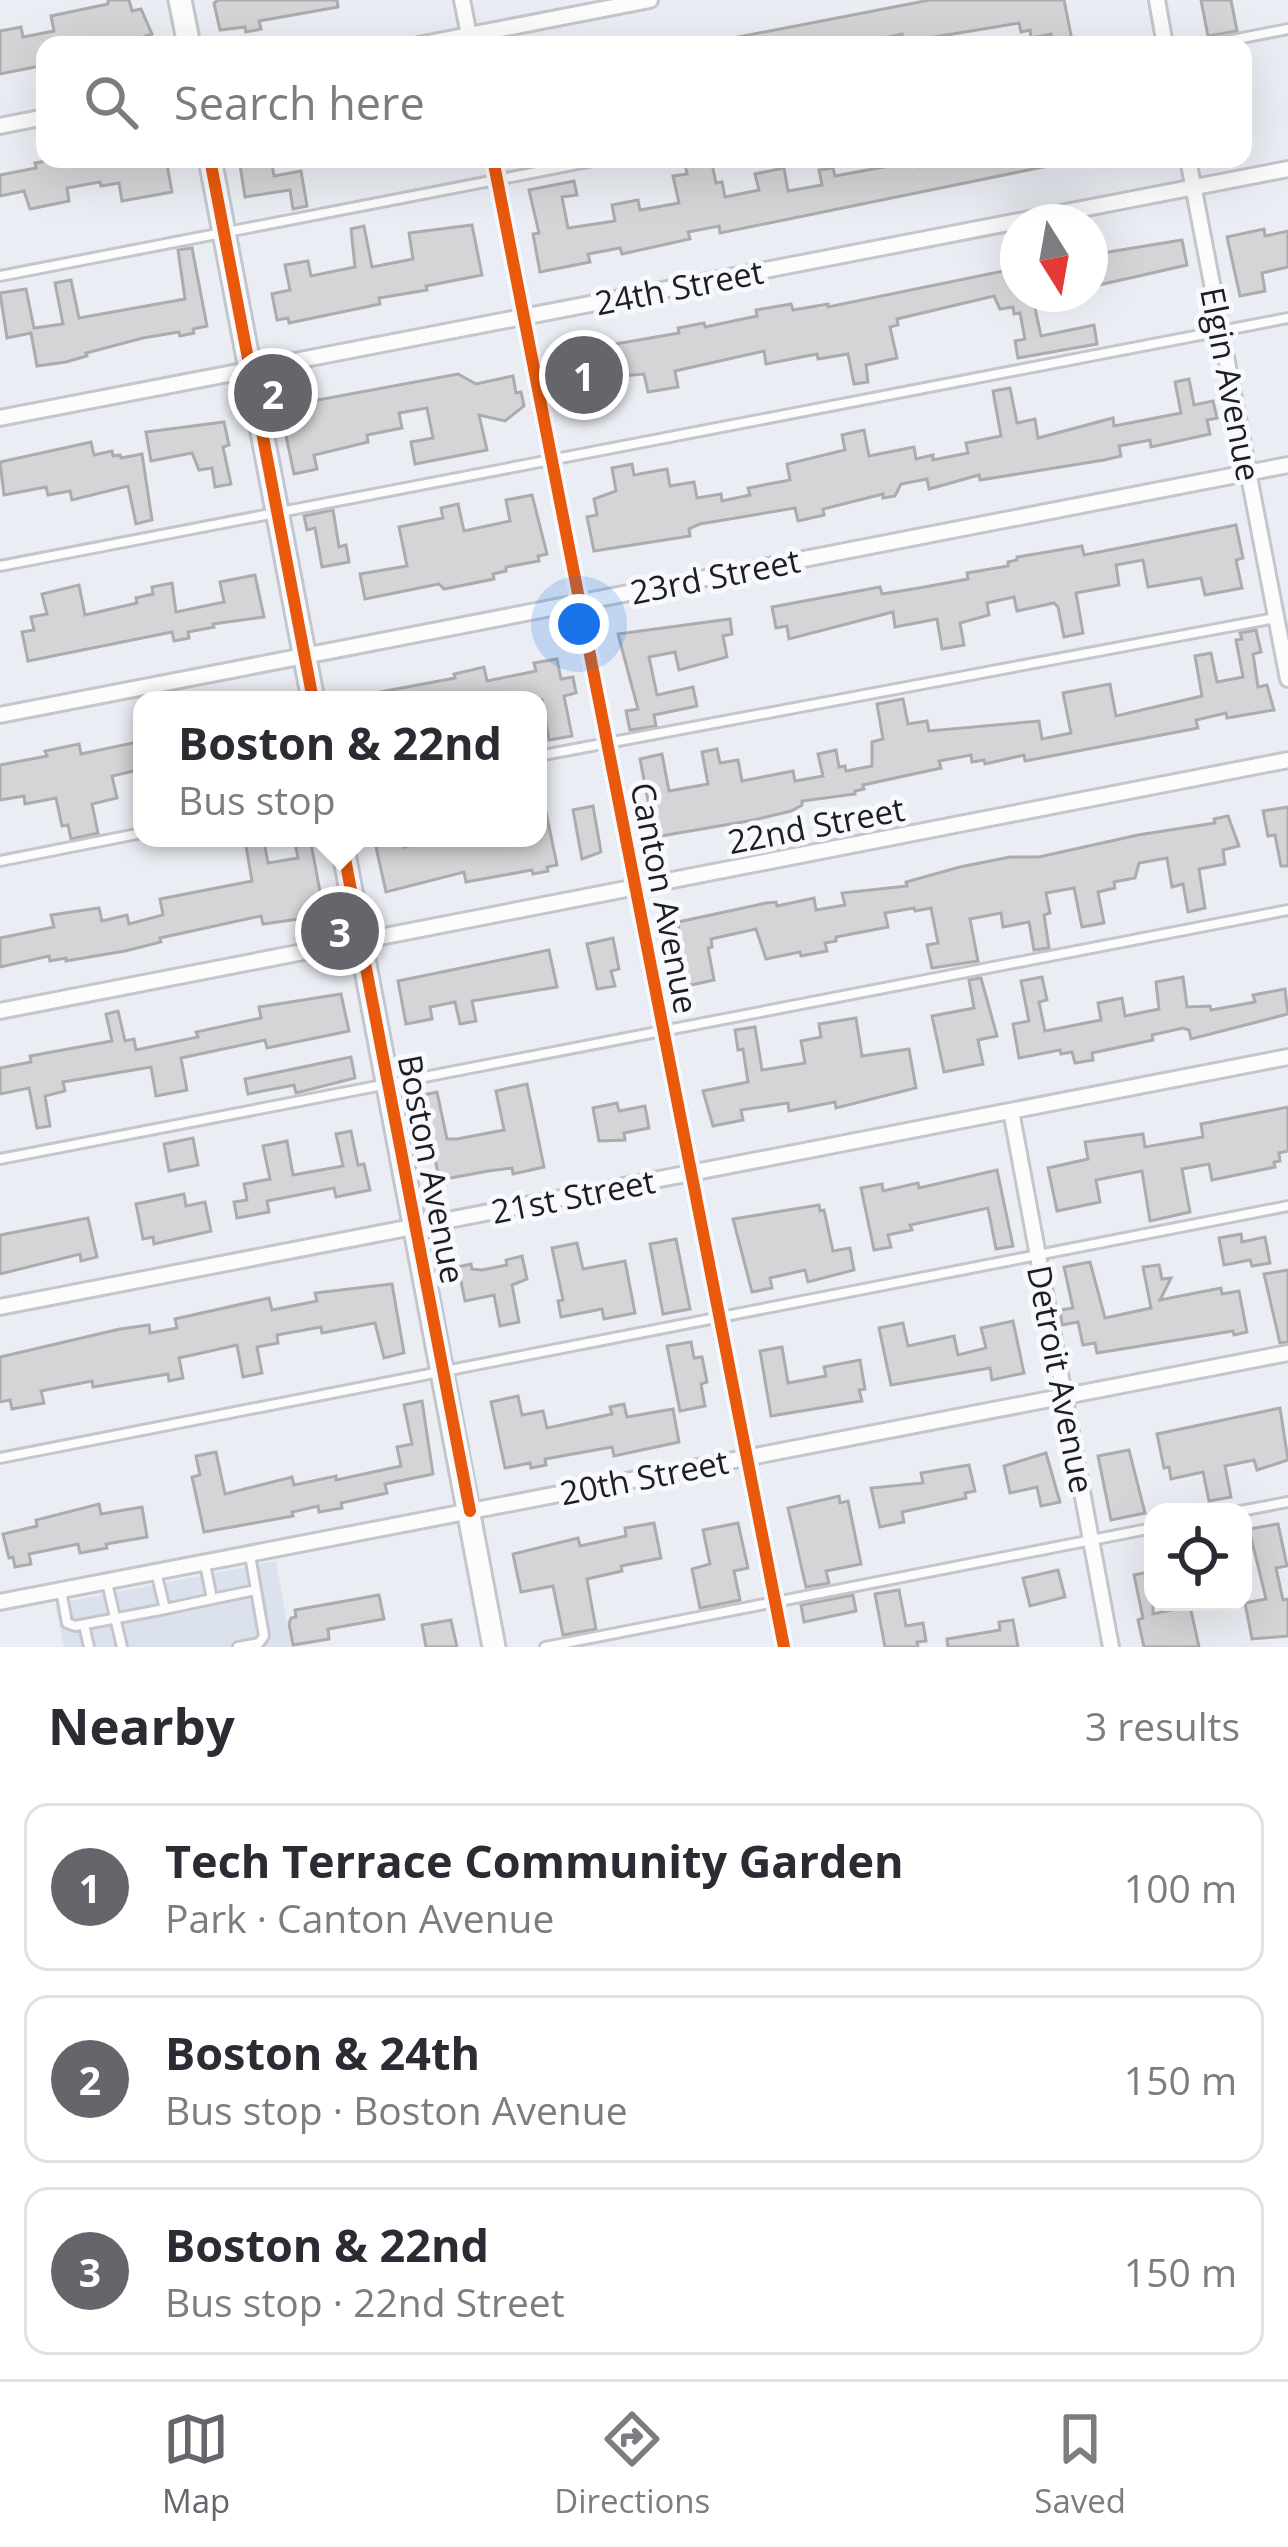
<!DOCTYPE html>
<meta charset="utf-8">
<style>
:root{--surface:#fff;--page:#f7f7f7;--text:#2b2b33;--muted:#7c7c81;--line:#e1e1e2;--accent:#64666b}
body{margin:0;font-family:"Open Sans",sans-serif;background:var(--page);color:var(--text)}
.controls{position:absolute;right:36px;bottom:36px;display:grid;overflow:hidden;border-radius:24px;box-shadow:0 12px 48px #0002}
.controls button{width:108px;height:108px;display:grid;place-items:center;padding:0;border:0;border-bottom:3px solid var(--line);background:var(--surface);color:var(--text);font:60px sans-serif}
.compass{position:absolute;left:1000px;top:204px;width:108px;height:108px;border-radius:50%;background:var(--surface);box-shadow:0 12px 48px #0002;rotate:169deg}
.you{position:absolute;left:579px;top:624px;width:42px;height:42px;margin:-30px;border:9px solid #fff;border-radius:50%;background:#1a73e8;box-shadow:0 0 0 18px #1a73e833}
.badge{display:grid;place-items:center;width:78px;height:78px;border-radius:50%;background:var(--accent);color:#fff;font-size:39px;font-weight:700}
.pin{position:absolute;translate:-50% -50%;border:6px solid #fff;box-shadow:0 3px 12px #0006}
.popup{position:absolute;left:133px;top:691px;width:414px;height:156px;box-sizing:border-box;display:grid;place-content:center;border-radius:24px;background:var(--surface);filter:drop-shadow(0 3px 9px #0005);font-size:39px;white-space:nowrap;color:var(--muted)}
.popup b{font-size:45px;color:var(--text)}
.popup::after{content:'';position:absolute;left:50%;top:100%;margin-left:-24px;border:24px solid transparent;border-top-color:var(--surface)}
.list{margin:0;padding:0;list-style:none}
h2{display:flex;justify-content:space-between;align-items:center;height:156px;margin:0;padding:0 48px;font-size:51px}
h2 small{font-size:39px;font-weight:400;color:var(--muted)}
.list li{display:grid;grid-template-columns:78px 1fr auto;gap:36px;align-items:center;box-sizing:border-box;height:168px;margin:0 24px 24px;padding:0 24px;border:3px solid var(--line);border-radius:24px}
.list b{display:block;font-size:45px;white-space:nowrap}
.list p{margin:0;font-size:39px;white-space:nowrap;color:var(--muted)}
.list em{font-size:39px;font-style:normal;color:var(--muted)}
.icon{flex:none;width:66px;height:66px;fill:none;stroke:currentColor;stroke-width:2;stroke-linecap:round;stroke-linejoin:round}
.map{position:relative;flex:none;width:1288px;height:1647px;overflow:hidden}
.search{position:absolute;background:var(--surface);box-shadow:0 12px 48px #0002;left:36px;right:36px;top:36px;height:132px;display:flex;align-items:center;gap:30px;box-sizing:border-box;padding:0 42px;border-radius:24px;color:var(--muted);font-size:45px}
.sheet{height:732px;background:var(--surface)}
nav{display:flex;justify-content:space-around;align-items:center;box-sizing:border-box;height:168px;border-top:3px solid var(--line);background:var(--surface);font-size:33px;color:var(--muted)}
nav a{display:grid;justify-items:center;gap:6px}
nav .on{color:var(--accent)}
.map>svg:first-child{display:block}
.built{fill:#dbe2ee}
.park{fill:url(#park-dots)}
.building{fill:#d5d4d6;stroke:#acabad;stroke-width:3}
.lines{fill:none;stroke-linecap:round;stroke-linejoin:round}
.lane-casing{stroke:#c4c6cb;stroke-width:14}
.street-casing{stroke:#c4c6cb;stroke-width:20}
.secondary-casing{stroke:#c4c6cb;stroke-width:27}
.lane{stroke:#fcfcfd;stroke-width:8}
.street{stroke:#fcfcfd;stroke-width:14}
.secondary{stroke:#fcfcfd;stroke-width:21}
.cycleway-casing{stroke:#f7f9fe;stroke-width:20}
.cycleway{stroke:#e8590c;stroke-width:12}
.labels{text-anchor:middle;dominant-baseline:central;stroke-width:10;stroke-linejoin:round;paint-order:stroke}
.street-label{font-size:33px;fill:#1c1e22;stroke:#f7f9fe}
</style>
<div class="map">
<svg width="1288" height="1647" viewBox="0 0 1288 1647">
<defs>
<pattern id="park-dots" width="8" height="8" patternUnits="userSpaceOnUse" patternTransform="scale(3)"><rect width="8" height="8" fill="#cdd5ce"/><path d="M2 2h.1M6 6h.1" fill="none" stroke="#afb6b1" stroke-width="1.8" stroke-linecap="round"/></pattern>
</defs>
<rect width="100%" height="100%" fill="#eaedf3"/>
<polygon class="built" points="276,1561 291,1647 64,1647 55,1604"/>
<polygon class="park" points="598,350 606,393 571,400 562,357"/>
<g class="building">
<polygon points="108,0 129,0 132,11 141,9 152,34 145,36 147,45 45,45 45,65 0,74 0,31 21,27 23,37 54,31 51,16 108,4"/>
<polygon points="218,0 337,0 338,7 259,21 261,29 246,32 245,27 220,30 214,3"/>
<polygon points="930,0 1064,0 1073,45 1054,45 1051,34 1031,38 1030,30 1021,32 1019,23 904,42 902,34 852,45 734,45 733,38"/>
<polygon points="1201,0 1231,0 1237,31 1208,36"/>
<polygon points="56,159 166,159 172,192 122,201 119,183 101,186 100,182 67,188 69,201 30,209 24,191 0,196 0,175 36,168 35,163"/>
<polygon points="239,159 271,159 274,176 301,171 307,206 293,209 290,190 245,197"/>
<polygon points="684,159 711,159 716,183 722,182 725,197 759,190 755,174 784,168 788,191 822,185 819,170 833,168 835,176 889,166 887,159 918,161 920,167 958,159 1048,159 1048,166 720,233 719,226 688,232 690,239 622,254 620,248 588,254 590,262 540,272 533,234 539,233 529,190 574,181 577,195 562,197 568,228 615,221 612,205 638,200 640,210 679,203 673,176 687,174"/>
<polygon points="472,225 482,275 426,286 427,290 379,298 380,304 289,323 288,318 277,320 272,294 290,290 285,265 308,261 311,276 355,267 351,229 364,226 372,267 413,259 409,233"/>
<polygon points="1264,229 1265,236 1288,231 1288,267 1262,273 1265,291 1240,296 1227,237"/>
<polygon points="1182,240 1187,265 1090,287 1090,255"/>
<polygon points="192,248 207,326 193,329 194,333 180,336 179,332 143,338 86,353 87,356 66,362 37,366 31,333 7,338 0,293 26,289 34,328 63,324 55,283 71,280 79,318 185,299 178,250"/>
<polygon points="1018,268 1018,294 1032,294 1041,336 1094,325 1097,344 1018,358 1015,341 1025,339 1020,313 1014,314 1013,307 1000,309 994,296 897,319 898,325 890,327 897,358 866,365 868,382 854,384 848,354 818,359 817,354 766,364 764,351 675,371 678,387 648,392 644,374 610,377 604,346 679,333 678,328 704,323 705,327 757,316 756,310 791,304 793,310 828,304 828,307"/>
<polygon points="458,374 476,384 513,376 516,393 521,392 524,406 505,421 479,415 487,450 415,464 411,442 433,438 427,408 399,413 402,428 367,435 368,442 314,455 317,469 294,474 280,407"/>
<polygon points="1189,379 1194,405 1213,401 1217,418 1207,420 1210,434 1151,447 1150,440 1119,446 1121,456 1104,460 980,480 979,475 929,489 927,479 901,484 895,496 883,498 883,494 823,509 824,515 798,521 795,508 700,524 689,529 690,536 594,551 587,517 597,515 594,499 616,491 612,468 632,464 634,475 667,469 670,486 694,482 697,498 721,494 722,501 750,495 748,488 790,480 787,464 845,450 842,435 864,430 869,456 914,447 916,459 933,455 933,460 968,453 966,443 1001,436 993,391 1010,388 1017,423 1035,419 1038,438 1113,418 1114,426 1181,413 1175,382"/>
<polygon points="224,422 229,445 223,447 231,484 215,487 212,468 199,470 192,453 151,461 146,432"/>
<polygon points="91,442 94,455 112,451 113,456 120,455 121,458 142,454 152,520 136,524 128,486 72,500 70,491 48,495 46,487 4,495 0,462"/>
<polygon points="532,495 547,554 538,556 539,561 506,567 506,571 493,574 494,579 444,589 439,584 365,599 360,574 407,566 399,527 443,518 441,508 458,504 464,531 510,521 506,500"/>
<polygon points="333,510 339,547 346,545 349,562 322,567 315,528 307,530 304,516"/>
<polygon points="1236,525 1243,558 1236,560 1242,588 1205,595 1201,578 1148,587 1143,560 1116,565 1119,585 1076,593 1083,633 1064,637 1058,607 1054,603 1017,611 1014,597 987,603 989,615 960,623 964,645 942,649 937,619 895,627 893,612 789,639 787,626 776,628 772,607 880,587 882,594 919,588 968,579 967,573 1008,566 1008,562 1017,560 1017,557 1082,546 1084,555"/>
<polygon points="255,575 264,617 213,624 214,627 188,632 189,638 174,641 172,632 28,661 22,632 34,630 31,617 47,614 42,594 79,585 85,615 137,603 136,598 153,594 152,587 172,583 176,612 224,602 220,582"/>
<polygon points="730,619 732,634 723,636 727,657 679,670 675,652 649,657 657,695 693,687 697,706 654,715 656,726 630,730 626,711 638,709 618,634"/>
<polygon points="1256,630 1261,652 1253,654 1258,687 1267,685 1274,710 1227,718 1226,713 1196,720 1198,728 1025,761 1024,755 985,764 984,760 972,762 971,755 939,761 941,768 863,785 864,789 855,791 855,794 802,801 802,805 791,811 754,820 655,837 640,759 662,754 669,791 708,784 702,752 717,749 720,763 738,760 742,781 793,771 795,781 823,776 818,754 836,750 839,767 845,766 846,771 872,766 872,742 883,739 877,704 903,699 908,724 927,721 929,731 1039,721 1042,739 1071,733 1063,693 1110,684 1116,716 1202,696 1195,656 1211,653 1217,682 1243,677 1236,640 1242,639 1240,633"/>
<polygon points="557,659 561,679 573,677 576,693 564,696 572,736 549,740 542,700 371,700 370,694 455,678 454,674 484,667 487,681 536,671 534,663"/>
<polygon points="142,741 142,769 112,776 117,798 92,804 98,833 71,839 68,825 62,826 56,798 25,804 24,796 0,800 0,765 47,756 45,751 79,744 81,754"/>
<polygon points="544,803 557,865 547,867 548,871 533,874 532,870 466,882 464,872 386,892 374,838 402,838 404,847 443,838 538,838 538,804"/>
<polygon points="593,806 601,852 582,859 573,810"/>
<polygon points="1288,807 1288,866 1281,866 1275,835 1268,836 1263,811"/>
<polygon points="1228,816 1239,846 1223,850 1225,864 1199,869 1205,908 1188,912 1183,884 1172,887 1167,858 1139,863 1135,878 1114,882 1115,888 1098,892 1104,923 1082,927 1074,888 1046,893 1050,913 1044,915 1049,948 1034,950 1029,922 1003,927 1001,913 970,919 978,961 932,968 927,945 938,943 931,908 915,911 914,908 885,913 888,927 836,937 836,941 825,943 827,951 801,956 800,952 766,959 756,929 711,939 712,947 708,948 714,980 687,986 683,974 678,922 766,903 776,902 777,906 814,898 816,910 845,905 842,893 907,886 906,882 960,867 1010,857 1039,857 1138,835 1215,823 1214,819"/>
<polygon points="294,838 310,838 321,897 325,896 328,915 263,924 261,916 160,938 161,942 125,951 66,961 66,958 50,961 49,956 0,967 0,938 54,927 51,915 99,908 102,921 127,915 129,924 163,915 160,899 252,881 246,846 264,842 268,863 298,858"/>
<polygon points="613,938 619,969 611,971 615,986 597,989 587,944"/>
<polygon points="549,950 557,987 472,1001 476,1021 460,1024 455,1002 430,1007 432,1019 406,1024 398,981"/>
<polygon points="1042,977 1047,1000 1039,1002 1045,1031 1101,1020 1098,1003 1122,998 1125,1016 1159,1009 1156,982 1183,977 1187,1007 1210,1006 1211,1010 1255,1002 1253,995 1285,989 1288,1014 1191,1039 1189,1030 1183,1028 1152,1035 1153,1040 1092,1053 1093,1060 1075,1063 1072,1052 1061,1054 1060,1050 1019,1058 1013,1024 1029,1021 1021,981"/>
<polygon points="981,978 997,1036 978,1040 983,1064 944,1072 932,1016 974,1008 969,980"/>
<polygon points="341,994 349,1031 267,1048 265,1040 181,1058 187,1090 156,1096 151,1067 63,1082 65,1091 45,1096 50,1126 37,1128 29,1088 0,1094 0,1068 31,1062 30,1056 112,1041 106,1014 118,1011 125,1041 134,1039 136,1050 198,1037 196,1032 261,1018 259,1007"/>
<polygon points="856,1018 862,1056 909,1049 916,1088 836,1108 835,1102 789,1111 788,1103 741,1110 743,1120 713,1126 703,1091 748,1082 743,1049 738,1050 735,1030 755,1027 762,1070 805,1063 801,1041 821,1037 819,1024"/>
<polygon points="351,1057 355,1078 296,1093 294,1085 248,1094 245,1079"/>
<polygon points="527,1084 544,1167 513,1174 512,1168 488,1171 440,1180 419,1096 437,1092 447,1139 457,1139 504,1130 496,1091"/>
<polygon points="617,1103 619,1111 645,1106 649,1128 624,1133 625,1140 599,1141 593,1108"/>
<polygon points="1288,1107 1288,1151 1279,1153 1280,1161 1274,1162 1275,1167 1212,1180 1209,1164 1182,1169 1190,1212 1150,1221 1142,1171 1096,1180 1100,1202 1057,1211 1048,1168 1088,1159 1085,1142 1143,1134 1145,1147 1203,1137 1201,1124"/>
<polygon points="351,1131 358,1165 364,1164 370,1190 336,1197 334,1188 267,1201 269,1212 237,1218 234,1202 247,1200 244,1184 270,1179 263,1146 287,1141 293,1175 343,1166 336,1134"/>
<polygon points="193,1138 198,1165 169,1171 164,1144"/>
<polygon points="997,1170 1013,1246 996,1249 988,1208 910,1225 912,1230 888,1235 891,1247 874,1250 861,1188 882,1184 883,1191 918,1183 919,1188"/>
<polygon points="184,1194 186,1206 205,1202 211,1231 154,1244 153,1237 143,1239 136,1204"/>
<polygon points="819,1205 820,1211 824,1210 833,1251 850,1248 854,1270 808,1282 805,1270 770,1278 772,1288 752,1292 733,1219"/>
<polygon points="88,1218 97,1257 81,1261 80,1254 0,1274 0,1235"/>
<polygon points="1241,1234 1242,1242 1265,1237 1270,1263 1252,1266 1250,1260 1224,1265 1219,1238"/>
<polygon points="676,1239 690,1309 663,1314 650,1244"/>
<polygon points="577,1243 583,1269 625,1261 635,1313 604,1319 602,1309 561,1317 558,1301 563,1300 552,1248"/>
<polygon points="522,1256 527,1279 512,1285 519,1322 500,1326 494,1295 465,1301 458,1267 471,1264 472,1269 482,1270 507,1265 506,1260"/>
<polygon points="1090,1262 1105,1318 1151,1308 1143,1267 1159,1265 1162,1279 1171,1278 1160,1300 1221,1288 1222,1294 1239,1291 1247,1332 1234,1335 1233,1331 1097,1353 1095,1343 1083,1345 1078,1322 1062,1325 1060,1310 1073,1308 1064,1267"/>
<polygon points="1288,1270 1288,1342 1280,1343 1264,1274"/>
<polygon points="392,1284 404,1353 384,1358 375,1323 322,1333 321,1327 277,1335 278,1343 257,1347 262,1373 243,1377 237,1345 179,1358 183,1378 169,1381 168,1374 93,1387 92,1381 41,1391 44,1403 12,1409 10,1400 0,1402 0,1357 120,1329 149,1325 150,1333 177,1328 175,1319 269,1298 272,1310 317,1301 315,1293"/>
<polygon points="1013,1321 1024,1373 992,1380 990,1368 891,1385 879,1328 903,1323 908,1346 954,1336 958,1355 986,1348 981,1328"/>
<polygon points="691,1342 694,1358 702,1357 707,1382 701,1384 705,1406 680,1411 667,1346"/>
<polygon points="782,1347 788,1383 826,1376 824,1367 860,1360 865,1389 859,1390 862,1401 771,1416 760,1351"/>
<polygon points="518,1396 522,1415 543,1411 547,1428 612,1414 610,1407 624,1404 627,1417 673,1409 679,1442 614,1456 612,1447 545,1459 546,1465 531,1468 530,1463 505,1468 491,1402"/>
<polygon points="422,1401 433,1474 385,1484 387,1493 341,1503 342,1508 319,1512 318,1506 292,1512 293,1516 204,1532 192,1477 200,1475 196,1456 216,1452 225,1494 292,1477 294,1485 336,1476 336,1480 401,1466 397,1447 412,1444 404,1405"/>
<polygon points="1280,1408 1288,1460 1257,1470 1254,1460 1225,1466 1231,1497 1209,1501 1203,1472 1171,1479 1169,1467 1164,1468 1157,1434"/>
<polygon points="1129,1450 1145,1513 1111,1520 1098,1456"/>
<polygon points="1046,1453 1060,1502 1041,1506 1037,1487 1010,1493 1004,1466"/>
<polygon points="969,1465 975,1491 965,1493 966,1498 902,1512 904,1522 880,1527 871,1488 923,1483 921,1473"/>
<polygon points="839,1496 840,1503 848,1501 861,1564 826,1571 829,1583 806,1587 788,1508"/>
<polygon points="99,1504 101,1514 142,1507 147,1537 106,1544 107,1548 80,1553 78,1544 29,1554 31,1564 15,1567 13,1557 9,1558 3,1534 37,1526 36,1520"/>
<polygon points="654,1523 661,1558 621,1566 622,1571 587,1579 596,1629 563,1635 553,1586 521,1592 513,1554 578,1538 580,1546 626,1536 625,1528"/>
<polygon points="738,1523 748,1568 734,1571 740,1600 700,1608 692,1569 710,1564 703,1530"/>
<polygon points="1278,1524 1287,1566 1276,1568 1283,1600 1288,1599 1288,1636 1252,1639 1245,1603 1266,1599 1249,1529"/>
<polygon points="1058,1570 1065,1597 1030,1606 1023,1578"/>
<polygon points="1153,1571 1153,1614 1190,1606 1199,1647 1144,1647 1138,1620 1143,1618 1134,1575"/>
<polygon points="899,1590 906,1626 923,1623 926,1641 917,1642 918,1647 885,1647 875,1594"/>
<polygon points="379,1595 384,1619 328,1629 329,1639 293,1645 289,1624 291,1618 296,1617 295,1610"/>
<polygon points="853,1595 856,1611 804,1622 801,1605"/>
<polygon points="451,1620 457,1647 426,1647 422,1625"/>
<polygon points="1013,1620 1018,1647 948,1647 947,1639 1000,1630 999,1622"/>
</g>
<g class="lines">
<g class="lane-casing">
<g id="lane">
<polyline points="1206,45 1288,29"/>
<polyline points="0,276 604,159"/>
<polyline points="0,566 1288,318"/>
<polyline points="538,756 1275,618"/>
<polyline points="0,861 142,833"/>
<polyline points="0,1159 1288,910"/>
<polyline points="0,1458 1288,1206"/>
<polyline points="1235,1512 1288,1502"/>
<polyline points="156,1572 165,1609 212,1599 205,1564"/>
<polyline points="107,1583 122,1647"/>
<polyline points="61,1590 67,1623 75,1626 165,1609"/>
<polyline points="212,1599 256,1590"/>
<polyline points="84,1625 89,1647"/>
<polyline points="238,1647 259,1643 264,1636 250,1555"/>
<polyline points="545,1647 1153,1528"/>
</g>
</g>
<g class="street-casing">
<g id="street">
<polyline points="462,0 471,45"/>
<polyline points="1157,0 1165,45"/>
<polyline points="418,45 650,0"/>
<polyline points="0,126 45,117"/>
<polyline points="493,159 784,1647"/>
<polyline points="1188,159 1288,679"/>
<polyline points="0,418 1288,169"/>
<polyline points="0,715 1288,465"/>
<polyline points="0,1011 1288,760"/>
<polyline points="1011,1111 1111,1647"/>
<polyline points="0,1307 1288,1057"/>
<polyline points="0,1602 1288,1353"/>
</g>
</g>
<g class="secondary-casing">
<g id="secondary">
<polyline points="180,0 189,45"/>
<polyline points="210,159 313,700"/>
<polyline points="341,838 494,1647"/>
</g>
</g>
<use href="#lane" class="lane"/>
<use href="#street" class="street"/>
<use href="#secondary" class="secondary"/>
<g class="cycleway-casing">
<g id="cycleway">
<polyline points="210,159 313,700"/>
<polyline points="493,159 784,1647"/>
<polyline points="341,838 470,1511"/>
</g>
</g>
<use href="#cycleway" class="cycleway"/>
</g>
<g class="labels">
<g class="street-label">
<text transform="translate(679 287) rotate(-11)">24th Street</text>
<text transform="translate(1231 384) rotate(79)">Elgin Avenue</text>
<text transform="translate(715 576) rotate(-11)">23rd Street</text>
<text transform="translate(816 825) rotate(-11)">22nd Street</text>
<text transform="translate(665 898) rotate(79)">Canton Avenue</text>
<text transform="translate(432 1169) rotate(79)">Boston Avenue</text>
<text transform="translate(573 1196) rotate(-11)">21st Street</text>
<text transform="translate(1061 1379) rotate(79)">Detroit Avenue</text>
<text transform="translate(644 1477) rotate(-11)">20th Street</text>
</g>
</g>
</svg>
<div class="controls">
<button><svg class="icon" aria-label="locate" viewBox="0 0 24 24"><circle cx="12" cy="12" r="6"/><path d="M12 2v4M12 18v4M2 12h4M18 12h4"/></svg></button>
</div>
<svg class="compass" viewBox="-18 -18 36 36"><path d="M0-13l5 13h-10z" fill="#e53935"/><path d="M0 13l5-13h-10z" fill="#7c7c81"/></svg>
<div class="you"></div>
<div class="pin badge" style="left:584px;top:375px">1</div>
<div class="pin badge" style="left:273px;top:393px">2</div>
<div class="pin badge" style="left:340px;top:931px">3</div>
<div class="popup"><b>Boston &amp; 22nd</b>Bus stop</div>
<div class="search"><svg class="icon" aria-label="search" viewBox="0 0 24 24"><circle cx="10" cy="10" r="6"/><path d="M15 15l6 6"/></svg>Search here</div>
</div>
<section class="sheet">
<h2>Nearby<small>3 results</small></h2>
<ul class="list">
<li><span class="badge">1</span><div><b>Tech Terrace Community Garden</b><p>Park · Canton Avenue</p></div><em>100 m</em></li>
<li><span class="badge">2</span><div><b>Boston &amp; 24th</b><p>Bus stop · Boston Avenue</p></div><em>150 m</em></li>
<li><span class="badge">3</span><div><b>Boston &amp; 22nd</b><p>Bus stop · 22nd Street</p></div><em>150 m</em></li>
</ul>
</section>
<nav>
<a class="on"><svg class="icon" aria-label="map" viewBox="0 0 24 24"><path d="M3 6l6-2 6 2 6-2v14l-6 2-6-2-6 2zM9 4v14M15 6v14"/></svg>Map</a>
<a><svg class="icon" aria-label="directions" viewBox="0 0 24 24"><path d="M12 3l9 9-9 9-9-9zM9 14v-3h6M13 9l2 2-2 2"/></svg>Directions</a>
<a><svg class="icon" aria-label="saved" viewBox="0 0 24 24"><path d="M7 4h10v16l-5-4-5 4z"/></svg>Saved</a>
</nav>
